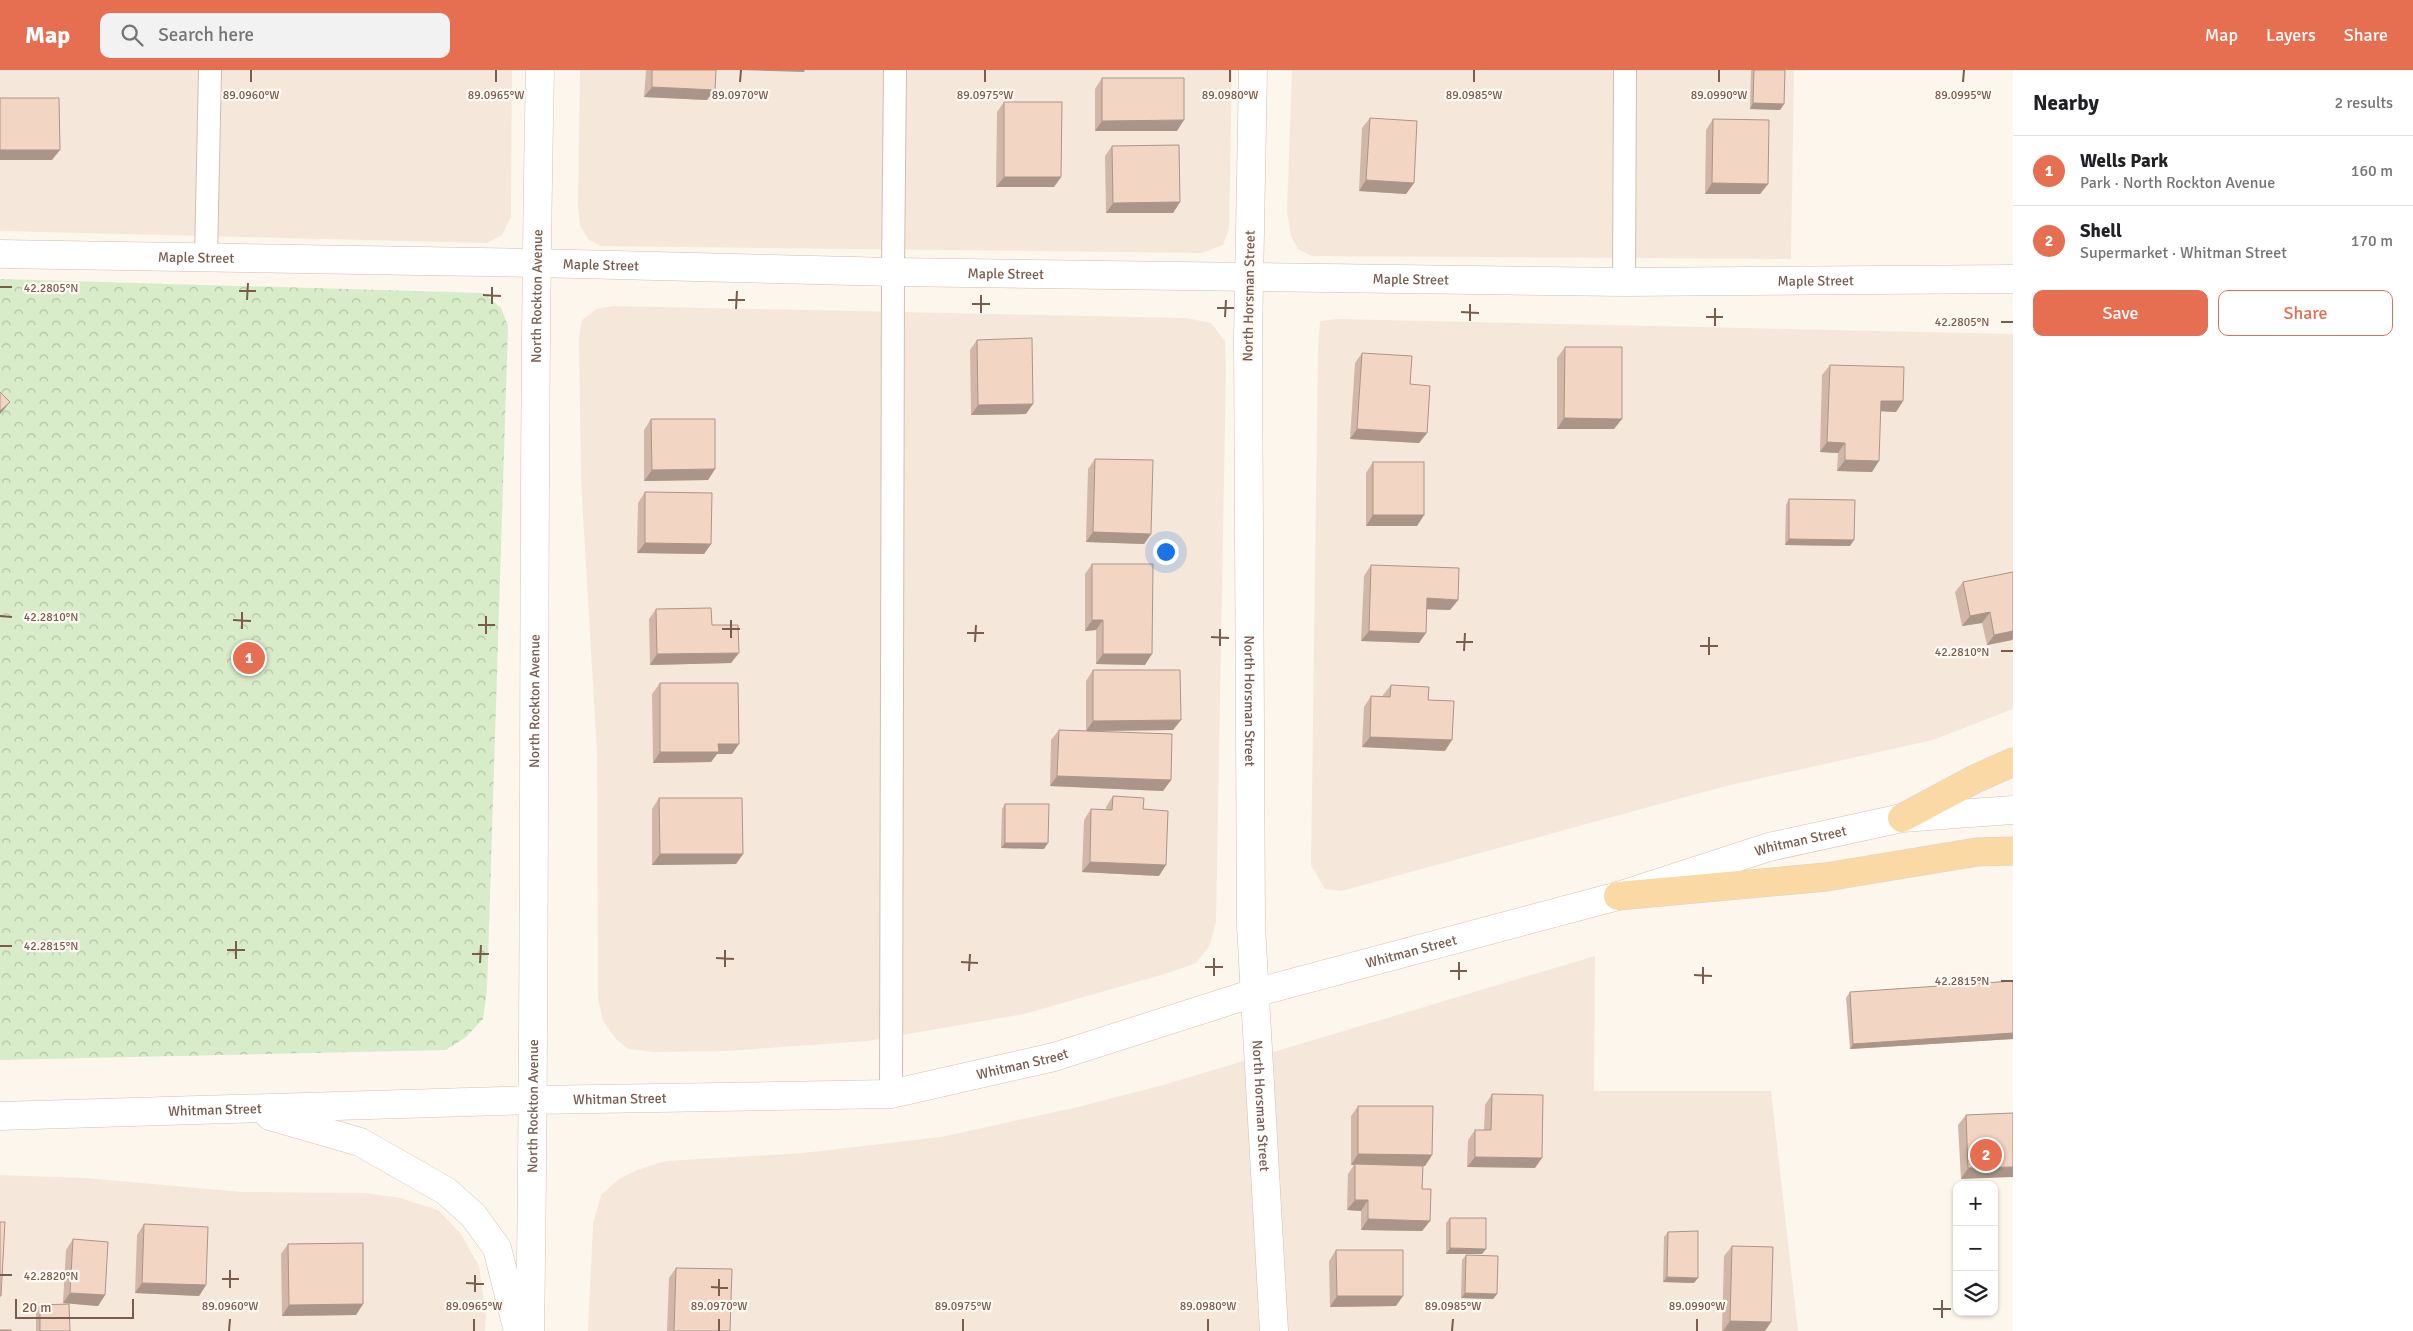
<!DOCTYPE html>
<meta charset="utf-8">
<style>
:root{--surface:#fff;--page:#f2f2f2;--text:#202124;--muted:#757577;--line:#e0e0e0;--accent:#e76f51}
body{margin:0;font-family:Signika,sans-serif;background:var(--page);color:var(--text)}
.controls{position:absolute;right:15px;bottom:15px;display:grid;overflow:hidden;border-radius:10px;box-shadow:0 1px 4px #0004}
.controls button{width:45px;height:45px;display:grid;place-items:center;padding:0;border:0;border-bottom:1px solid var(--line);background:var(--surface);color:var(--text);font:25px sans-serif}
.scale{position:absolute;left:15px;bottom:12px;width:119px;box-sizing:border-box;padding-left:5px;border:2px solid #7a5c4d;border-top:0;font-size:14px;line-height:18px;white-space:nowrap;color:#7a5c4d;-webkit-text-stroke:4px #fffaf3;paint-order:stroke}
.you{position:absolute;left:1165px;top:481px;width:18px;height:18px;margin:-12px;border:4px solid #fff;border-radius:50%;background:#1a73e8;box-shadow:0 0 0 8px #1a73e833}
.badge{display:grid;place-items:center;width:32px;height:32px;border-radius:50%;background:var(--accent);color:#fff;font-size:16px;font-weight:700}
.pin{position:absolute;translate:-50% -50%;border:2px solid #fff;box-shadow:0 1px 5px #0006}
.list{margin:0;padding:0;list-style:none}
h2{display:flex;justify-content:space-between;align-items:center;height:65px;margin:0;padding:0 20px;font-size:21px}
h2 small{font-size:16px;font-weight:400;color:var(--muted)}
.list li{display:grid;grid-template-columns:32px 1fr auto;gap:15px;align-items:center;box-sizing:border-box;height:70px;padding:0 20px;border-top:1px solid var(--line)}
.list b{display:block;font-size:19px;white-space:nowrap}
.list p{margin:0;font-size:16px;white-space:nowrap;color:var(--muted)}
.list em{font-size:16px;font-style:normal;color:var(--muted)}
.actions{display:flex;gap:10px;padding:15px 20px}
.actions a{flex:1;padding:11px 0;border:1px solid var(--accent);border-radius:10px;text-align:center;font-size:18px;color:var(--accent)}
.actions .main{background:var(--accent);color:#fff}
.icon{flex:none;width:28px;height:28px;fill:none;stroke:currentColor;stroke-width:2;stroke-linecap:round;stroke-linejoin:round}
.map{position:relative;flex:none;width:2013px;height:1261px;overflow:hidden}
header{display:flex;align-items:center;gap:30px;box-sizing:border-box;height:70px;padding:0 25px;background:var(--accent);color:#fff}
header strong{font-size:24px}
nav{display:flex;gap:28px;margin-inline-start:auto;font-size:18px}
.search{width:350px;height:45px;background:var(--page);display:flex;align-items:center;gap:12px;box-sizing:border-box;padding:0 18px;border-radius:10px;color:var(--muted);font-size:19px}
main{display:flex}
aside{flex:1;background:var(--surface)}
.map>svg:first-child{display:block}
.residential{fill:#f5e8da}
.forest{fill:url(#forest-crowns)}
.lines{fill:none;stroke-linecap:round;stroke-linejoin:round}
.lane-casing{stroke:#d1beb0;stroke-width:24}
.street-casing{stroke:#d1beb0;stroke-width:29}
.secondary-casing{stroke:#d6c0b0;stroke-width:29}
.primary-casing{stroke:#dad1cd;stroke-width:29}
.lane{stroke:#fff;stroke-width:22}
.street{stroke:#fff;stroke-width:28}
.secondary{stroke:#fff;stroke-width:28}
.primary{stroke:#fbd9a5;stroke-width:28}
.wall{fill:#d1b7a8}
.shaded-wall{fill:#aa9588}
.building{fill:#f3d5c3;stroke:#aa9588}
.ticks{fill:none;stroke:#7a5c4d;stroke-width:2}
.labels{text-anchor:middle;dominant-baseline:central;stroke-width:4.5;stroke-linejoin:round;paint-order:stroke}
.street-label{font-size:14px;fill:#7a5c4d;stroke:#fffaf3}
.ticks-label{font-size:12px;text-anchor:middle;fill:#7a5c4d;stroke:#fffaf3;stroke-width:4.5;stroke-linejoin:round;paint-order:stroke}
</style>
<header>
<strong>Map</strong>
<div class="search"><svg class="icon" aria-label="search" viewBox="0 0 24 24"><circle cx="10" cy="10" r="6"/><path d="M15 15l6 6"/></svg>Search here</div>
<nav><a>Map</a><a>Layers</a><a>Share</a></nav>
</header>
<main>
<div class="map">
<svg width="2013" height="1261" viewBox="0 0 2013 1261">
<defs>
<pattern id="forest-crowns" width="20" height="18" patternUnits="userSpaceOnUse" patternTransform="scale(1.25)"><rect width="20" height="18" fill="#d8ecc9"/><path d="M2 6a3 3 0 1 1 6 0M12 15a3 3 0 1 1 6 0" fill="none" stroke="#b4c2a5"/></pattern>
</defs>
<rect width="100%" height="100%" fill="#fdf6ec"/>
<g class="residential">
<polygon points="0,0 512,0 511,147 502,165 487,173 0,161"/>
<polygon points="580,0 1232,0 1229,159 1223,175 1202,183 600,176 588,169 580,155 578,137"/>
<polygon points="1292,0 1794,0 1791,189 1312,186 1298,179 1291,166 1287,142"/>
<polygon points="613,236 1186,248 1211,253 1225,271 1226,297 1216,853 1209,877 1196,893 1168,903 1024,944 867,971 726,981 654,982 628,979 615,968 603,951 598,929 597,682 581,410 579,267 582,250 597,239"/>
<polygon points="1338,249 2013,264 2013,639 1933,670 1722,717 1341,821 1325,819 1311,795 1318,278 1320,251"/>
<polygon points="1595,886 1594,1021 1771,1021 1798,1261 588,1261 593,1154 601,1125 619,1109 637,1100 666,1091 803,1083 941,1067 1078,1037 1163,1015"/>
<polygon points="0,1105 86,1108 242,1122 365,1123 400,1128 438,1140 461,1164 479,1196 486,1246 485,1261 0,1261"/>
</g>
<polygon class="forest" points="0,209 484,223 501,238 508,256 487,920 483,949 466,967 446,980 0,990"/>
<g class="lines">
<g class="lane-casing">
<g id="lane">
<polyline points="206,186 210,0"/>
<polyline points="1624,212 1625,0"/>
<polyline points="891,1024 893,202 895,0"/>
</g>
</g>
<g class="street-casing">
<g id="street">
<path id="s1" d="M1253,0L1248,268L1251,856L1274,1261"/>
<path id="s2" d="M0,184L536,193L893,202L1624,212L2013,209"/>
</g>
</g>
<g class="secondary-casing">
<g id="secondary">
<path id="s3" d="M0,1046L534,1030L891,1024L1054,987L1254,923L1618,826L1769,777L1902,748L2013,740"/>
<polyline points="270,1046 360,1072 446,1121 473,1145 497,1178 518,1261"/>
<path id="s4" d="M530,1261C537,841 531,420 540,0"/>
</g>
</g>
<g class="primary-casing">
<g id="primary">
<polyline points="1902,748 1975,709 2013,692"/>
<polyline points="1618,826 1826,807 1977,782 2013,781"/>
</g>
</g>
<use href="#lane" class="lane"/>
<use href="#street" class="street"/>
<use href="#secondary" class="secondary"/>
<use href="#primary" class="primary"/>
</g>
<g class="wall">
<polygon points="646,0 716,0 707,30 644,27"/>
<polygon points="1751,0 1785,0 1784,34 1780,40 1750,39"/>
<polygon points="1102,8 1177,61 1095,61 1095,19"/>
<polygon points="1004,32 1061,107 1054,117 996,117 997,42"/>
<polygon points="1370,48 1414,113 1406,124 1359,121 1362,58"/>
<polygon points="1713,49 1768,114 1760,124 1705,124 1706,60"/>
<polygon points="1112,76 1180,132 1173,143 1106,143 1105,86"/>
<polygon points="977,270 1026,344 971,345 970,280"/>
<polygon points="1565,277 1614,359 1557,359 1557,288"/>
<polygon points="1362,283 1410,314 1427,363 1419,373 1350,369 1355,293"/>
<polygon points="1830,295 1903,331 1896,342 1881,341 1872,402 1837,401 1838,383 1820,382 1822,305"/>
<polygon points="651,349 715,399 708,410 644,411 644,360"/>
<polygon points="1095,389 1151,464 1144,474 1086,472 1088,399"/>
<polygon points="1373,392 1424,445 1417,456 1366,456 1366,403"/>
<polygon points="645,422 711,474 704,484 637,483 638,433"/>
<polygon points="1789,429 1850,476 1785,475 1786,435"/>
<polygon points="1092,494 1145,595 1096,594 1096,560 1085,561 1085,504"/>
<polygon points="1371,495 1458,530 1450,540 1427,539 1419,573 1361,571 1364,506"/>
<polygon points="2013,502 2012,570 1987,575 1982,553 1962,556 1955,522 1963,512"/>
<polygon points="656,539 712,555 731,593 650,595 649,549"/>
<polygon points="1093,600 1181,650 1173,660 1100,661 1171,710 1163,721 1050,716 1051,670 1059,660 1086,661 1086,611"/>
<polygon points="660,613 732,684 717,684 711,692 653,693 652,624"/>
<polygon points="1391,615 1428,630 1445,681 1362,677 1364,637 1371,626 1383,627 1383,625"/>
<polygon points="1113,726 1143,739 1159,806 1082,802 1084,750 1091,739 1106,740 1106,737"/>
<polygon points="659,728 743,784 736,794 652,795 652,739"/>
<polygon points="1005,734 1044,779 1001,778 1002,739"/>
<polygon points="2013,911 2013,969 1850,979 1846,928 1850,922"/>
<polygon points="1492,1024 1535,1098 1467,1097 1468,1070 1475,1060 1484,1060 1485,1035"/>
<polygon points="1358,1036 1432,1085 1425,1096 1423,1096 1422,1119 1430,1151 1422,1161 1361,1160 1361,1141 1347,1140 1348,1104 1354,1095 1351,1095 1351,1046"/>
<polygon points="2013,1043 1961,1109 1958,1055 1966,1045"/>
<polygon points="1450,1148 1486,1179 1482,1184 1446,1184 1446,1153"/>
<polygon points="144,1154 206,1215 199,1226 135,1223 137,1165"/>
<polygon points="1668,1162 1694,1213 1663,1212 1664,1167"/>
<polygon points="73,1169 105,1225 98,1236 63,1233 66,1180"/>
<polygon points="288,1174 363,1234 356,1245 282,1246 281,1184"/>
<polygon points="1732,1176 1771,1252 1765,1261 1722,1261 1724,1186"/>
<polygon points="1336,1180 1396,1236 1330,1237 1329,1191"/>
<polygon points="1466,1185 1497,1224 1493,1229 1461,1228 1462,1190"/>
<polygon points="676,1198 730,1261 667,1261 669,1208"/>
<polygon points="40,1235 70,1261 36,1261 36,1240"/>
</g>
<g class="shaded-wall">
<polygon points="741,0 805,0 804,2"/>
<polygon points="652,17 715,20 707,30 644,27"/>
<polygon points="1753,33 1784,34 1780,40 1750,39"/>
<polygon points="1184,50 1177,61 1095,61 1102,51"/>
<polygon points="0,80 60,80 52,90 0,90"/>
<polygon points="1004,107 1061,107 1054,117 996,117"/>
<polygon points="1366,110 1414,113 1406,124 1359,121"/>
<polygon points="1712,113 1768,114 1760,124 1705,124"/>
<polygon points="1180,132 1173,143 1106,143 1113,133"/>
<polygon points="1881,331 1903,331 1896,342 1874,341"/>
<polygon points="10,332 2,342 0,344 0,341"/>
<polygon points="1033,334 1026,344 971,345 978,335"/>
<polygon points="1564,348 1622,349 1614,359 1557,359"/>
<polygon points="1357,359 1427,363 1419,373 1350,369"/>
<polygon points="1827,372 1845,373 1838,383 1820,382"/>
<polygon points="1845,390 1879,391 1872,402 1837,401"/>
<polygon points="715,399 708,410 644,411 652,400"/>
<polygon points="1373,445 1424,445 1417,456 1366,456"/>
<polygon points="1093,462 1151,464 1144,474 1086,472"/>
<polygon points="1789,469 1854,470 1850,476 1785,475"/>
<polygon points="645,473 711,474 704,484 637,483"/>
<polygon points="1427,528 1458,530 1450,540 1420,539"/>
<polygon points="1990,542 1982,553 1962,556 1970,546"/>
<polygon points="1092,550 1103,550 1096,560 1085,561"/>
<polygon points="1369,561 1426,563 1419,573 1361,571"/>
<polygon points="2013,561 2013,569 2012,570 1987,575 1994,565"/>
<polygon points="739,583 731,593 650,595 657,584"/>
<polygon points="1103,584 1152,584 1145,595 1096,594"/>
<polygon points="1181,650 1173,660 1086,661 1093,651"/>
<polygon points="1370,667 1452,670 1445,681 1362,677"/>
<polygon points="718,674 739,674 732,684 717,684 711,692 653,693 660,682"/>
<polygon points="1057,706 1171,710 1163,721 1050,716"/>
<polygon points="1005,773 1048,773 1044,779 1001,778"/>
<polygon points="660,784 743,784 736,794 652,795"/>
<polygon points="1090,792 1166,795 1159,806 1082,802"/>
<polygon points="2013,963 2013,969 1850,979 1853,974"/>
<polygon points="1358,1084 1432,1085 1425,1096 1355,1095 1355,1094 1354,1095 1351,1095"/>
<polygon points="1475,1087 1542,1088 1535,1098 1467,1097"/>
<polygon points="2013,1097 2013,1107 1961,1109 1968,1098"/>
<polygon points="1355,1130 1368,1130 1361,1141 1347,1140"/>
<polygon points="1368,1149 1430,1151 1422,1161 1361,1160"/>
<polygon points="1450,1178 1486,1179 1482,1184 1446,1184"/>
<polygon points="1667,1207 1698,1208 1694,1213 1663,1212"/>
<polygon points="142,1213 206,1215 199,1226 135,1223"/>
<polygon points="70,1223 105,1225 98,1236 63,1233"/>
<polygon points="1465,1223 1497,1224 1493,1229 1461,1228"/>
<polygon points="1337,1226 1403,1226 1396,1236 1330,1237"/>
<polygon points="363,1234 356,1245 282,1246 289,1235"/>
<polygon points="1730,1251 1771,1252 1765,1261 1723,1261"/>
</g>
<g class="building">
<polygon points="652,0 716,0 715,20 652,17"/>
<polygon points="1754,0 1785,0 1784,34 1753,33"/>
<polygon points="1102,8 1184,8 1184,50 1102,51"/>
<polygon points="0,28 59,28 60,80 0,80"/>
<polygon points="1004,32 1062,32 1061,107 1004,107"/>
<polygon points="1370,48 1417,51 1414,113 1366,110"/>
<polygon points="1713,49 1769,50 1768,114 1712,113"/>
<polygon points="1179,75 1180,132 1113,133 1112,76"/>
<polygon points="1032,268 1033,334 978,335 977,270"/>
<polygon points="1565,277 1622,277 1622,349 1564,348"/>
<polygon points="1362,283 1412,286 1410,314 1430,316 1427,363 1357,359"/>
<polygon points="1830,295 1904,297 1903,331 1881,331 1879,391 1845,390 1845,373 1827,372"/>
<polygon points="0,322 10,332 0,341"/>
<polygon points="651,349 715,349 715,399 652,400"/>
<polygon points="1095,389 1153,390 1151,464 1093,462"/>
<rect x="1373" y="392" width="51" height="53"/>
<polygon points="645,422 712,423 711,474 645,473"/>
<polygon points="1789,429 1855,430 1854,470 1789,469"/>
<polygon points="1092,494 1153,494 1152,584 1103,584 1103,550 1092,550"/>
<polygon points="1371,495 1459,498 1458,530 1427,528 1426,563 1369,561"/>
<polygon points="2013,502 2013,561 1994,565 1990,542 1970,546 1963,512"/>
<polygon points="711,538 712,555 738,555 739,583 657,584 656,539"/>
<polygon points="1093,600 1180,600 1181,650 1093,651"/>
<polygon points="660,613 738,613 739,674 718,674 719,682 660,682"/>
<polygon points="1391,615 1429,617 1428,630 1454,631 1452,670 1370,667 1371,626 1390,627"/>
<polygon points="1059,660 1172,664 1171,710 1057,706"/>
<polygon points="1113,726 1144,728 1143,739 1168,741 1166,795 1090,792 1091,739 1112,740"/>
<polygon points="659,728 742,728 743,784 660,784"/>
<polygon points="1005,734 1049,734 1048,773 1005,773"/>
<polygon points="2013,911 2013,963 1853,974 1850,922"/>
<polygon points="1492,1024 1543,1025 1542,1088 1475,1087 1475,1060 1491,1060"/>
<polygon points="1358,1036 1433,1036 1432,1085 1358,1084"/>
<polygon points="2013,1043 2013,1097 1968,1098 1966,1045"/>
<polygon points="1355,1094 1423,1096 1422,1119 1431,1119 1430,1151 1368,1149 1368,1130 1355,1130"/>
<polygon points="1450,1148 1486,1148 1486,1179 1450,1178"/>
<polygon points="0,1152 5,1152 1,1226 0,1226"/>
<polygon points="144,1154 208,1157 206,1215 142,1213"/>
<polygon points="1698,1161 1698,1208 1667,1207 1668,1162"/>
<polygon points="73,1169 108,1172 105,1225 70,1223"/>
<polygon points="363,1173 363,1234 289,1235 288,1174"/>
<polygon points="1732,1176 1773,1177 1771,1252 1730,1251"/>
<polygon points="1336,1180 1403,1180 1403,1226 1337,1226"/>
<polygon points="1466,1185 1498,1186 1497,1224 1465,1223"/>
<polygon points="676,1198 732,1199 730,1261 674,1261"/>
<polygon points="69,1234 70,1261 40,1261 40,1235"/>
<rect x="0" y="1260" width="11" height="1"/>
</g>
<path class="ticks" d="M251,12V0M496,12V0M740,12L741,0M985,12V0M1230,12V0M1474,12V0M1719,12V0M1963,12L1964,0M0,217H12M239,221H256M483,225L501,226M247,230L248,213M728,230H745M492,234V217M972,234H990M1217,238H1234M736,239L737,221M1461,242L1479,243M981,243V225M1225,247L1226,230M1706,247H1723M1470,251V234M2001,252H2013M1715,256V238M0,546L12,547M233,550L251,551M478,555H495M242,559V542M722,559H740M967,563H984M486,564V546M1211,567L1229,568M731,568V550M975,572L976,555M1456,572H1473M1220,576V559M1700,576H1718M1464,581L1465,563M2001,581H2013M1709,585V567M0,876H12M227,880H245M472,884H489M716,888L734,889M236,889V871M961,892L978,893M480,893L481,875M725,897V880M1205,897H1223M969,901L970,884M1450,901H1467M1694,905L1712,906M1214,906V888M1459,910V892M2001,911H2013M1703,914V897M0,1205H12M222,1209H239M466,1213L484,1214M711,1217L728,1218M230,1218V1200M475,1222V1205M719,1226V1209M1933,1239H1951M1942,1248V1230M229,1261L230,1249M474,1261V1249M719,1261V1249M963,1261V1249M1208,1261V1249M1452,1261L1453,1249M1697,1261V1249"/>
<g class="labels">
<g class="street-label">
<text stroke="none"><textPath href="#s2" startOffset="196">Maple Street</textPath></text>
<text stroke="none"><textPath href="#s2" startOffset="601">Maple Street</textPath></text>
<text stroke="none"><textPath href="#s2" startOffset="1006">Maple Street</textPath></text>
<text stroke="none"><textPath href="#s2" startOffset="1411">Maple Street</textPath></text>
<text stroke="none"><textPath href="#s2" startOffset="1816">Maple Street</textPath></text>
<text stroke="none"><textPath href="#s4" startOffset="1035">North Rockton Avenue</textPath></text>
<text transform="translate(1249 226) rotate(-89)">North Horsman Street</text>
<text stroke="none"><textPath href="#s4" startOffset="630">North Rockton Avenue</textPath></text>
<text stroke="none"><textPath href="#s1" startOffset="631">North Horsman Street</textPath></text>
<text stroke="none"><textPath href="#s3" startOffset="1836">Whitman Street</textPath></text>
<text stroke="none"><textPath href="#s3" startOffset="1431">Whitman Street</textPath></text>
<text stroke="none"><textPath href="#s3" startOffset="1026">Whitman Street</textPath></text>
<text stroke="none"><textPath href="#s3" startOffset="620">Whitman Street</textPath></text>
<text stroke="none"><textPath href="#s4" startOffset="225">North Rockton Avenue</textPath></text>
<text stroke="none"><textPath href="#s1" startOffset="1036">North Horsman Street</textPath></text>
<text stroke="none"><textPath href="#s3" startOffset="215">Whitman Street</textPath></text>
</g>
</g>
<g class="ticks-label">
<text x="251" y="29">89.0960°W</text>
<text x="496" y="29">89.0965°W</text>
<text x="740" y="29">89.0970°W</text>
<text x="985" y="29">89.0975°W</text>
<text x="1230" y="29">89.0980°W</text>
<text x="1474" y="29">89.0985°W</text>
<text x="1719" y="29">89.0990°W</text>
<text x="1963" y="29">89.0995°W</text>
<text x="51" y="222">42.2805°N</text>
<text x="1962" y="256">42.2805°N</text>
<text x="51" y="551">42.2810°N</text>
<text x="1962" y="586">42.2810°N</text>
<text x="51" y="880">42.2815°N</text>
<text x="1962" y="915">42.2815°N</text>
<text x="51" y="1210">42.2820°N</text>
<text x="230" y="1240">89.0960°W</text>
<text x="474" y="1240">89.0965°W</text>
<text x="719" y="1240">89.0970°W</text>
<text x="963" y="1240">89.0975°W</text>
<text x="1208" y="1240">89.0980°W</text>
<text x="1453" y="1240">89.0985°W</text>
<text x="1697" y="1240">89.0990°W</text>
</g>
</svg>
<div class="controls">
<button>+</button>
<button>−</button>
<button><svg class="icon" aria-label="layers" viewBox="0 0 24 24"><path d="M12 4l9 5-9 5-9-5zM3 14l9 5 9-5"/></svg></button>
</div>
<div class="scale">20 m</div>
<div class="you"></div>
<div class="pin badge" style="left:249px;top:588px">1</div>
<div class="pin badge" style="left:1986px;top:1085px">2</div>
</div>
<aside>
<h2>Nearby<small>2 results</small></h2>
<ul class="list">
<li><span class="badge">1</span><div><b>Wells Park</b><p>Park · North Rockton Avenue</p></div><em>160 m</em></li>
<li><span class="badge">2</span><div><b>Shell</b><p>Supermarket · Whitman Street</p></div><em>170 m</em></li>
</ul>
<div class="actions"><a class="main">Save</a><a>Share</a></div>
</aside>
</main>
